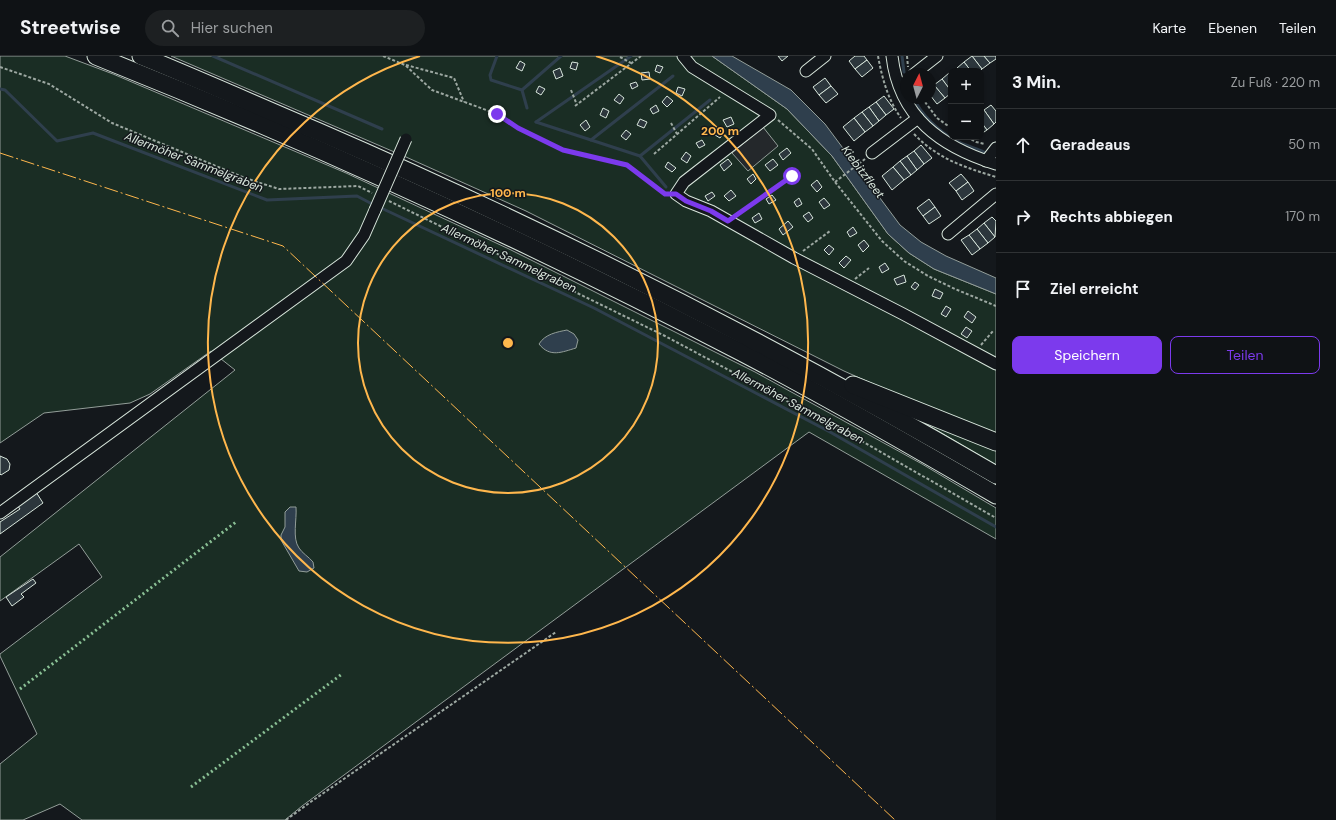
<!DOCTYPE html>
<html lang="de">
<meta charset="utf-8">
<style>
:root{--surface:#0f1215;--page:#1d2022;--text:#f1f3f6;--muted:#9b9ea0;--line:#2f3234;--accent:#7c3aed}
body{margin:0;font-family:"DM Sans",sans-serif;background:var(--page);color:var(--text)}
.controls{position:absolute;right:12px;top:12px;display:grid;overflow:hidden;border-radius:8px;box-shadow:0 2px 6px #0003}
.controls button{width:36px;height:36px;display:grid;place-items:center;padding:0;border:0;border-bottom:1px solid var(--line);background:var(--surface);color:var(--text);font:20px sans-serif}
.compass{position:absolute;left:900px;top:12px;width:36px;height:36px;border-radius:50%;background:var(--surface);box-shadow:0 2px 6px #0003;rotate:6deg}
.stop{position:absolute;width:12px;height:12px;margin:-9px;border:3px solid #7c3aed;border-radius:50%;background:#fff}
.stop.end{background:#7c3aed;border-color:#fff;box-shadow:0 1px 4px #0008}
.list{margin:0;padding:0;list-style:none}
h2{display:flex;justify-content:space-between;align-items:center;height:52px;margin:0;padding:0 16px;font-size:17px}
h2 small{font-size:13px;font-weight:400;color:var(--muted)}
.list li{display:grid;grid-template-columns:26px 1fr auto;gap:12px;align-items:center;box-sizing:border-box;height:72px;padding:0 16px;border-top:1px solid var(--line)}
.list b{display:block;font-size:15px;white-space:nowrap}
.list em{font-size:13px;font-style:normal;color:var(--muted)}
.actions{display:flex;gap:8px;padding:12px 16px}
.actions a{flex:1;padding:9px 0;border:1px solid var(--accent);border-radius:8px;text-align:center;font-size:14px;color:var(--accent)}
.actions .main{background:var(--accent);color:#fff}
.icon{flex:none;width:22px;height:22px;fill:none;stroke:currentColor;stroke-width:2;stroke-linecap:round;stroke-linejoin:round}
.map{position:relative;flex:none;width:996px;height:764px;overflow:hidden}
header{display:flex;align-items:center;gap:24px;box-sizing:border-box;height:56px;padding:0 20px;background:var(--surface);border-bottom:1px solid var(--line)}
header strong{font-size:19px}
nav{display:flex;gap:22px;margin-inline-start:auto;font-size:14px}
.search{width:280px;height:36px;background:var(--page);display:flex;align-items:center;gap:10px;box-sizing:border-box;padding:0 14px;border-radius:22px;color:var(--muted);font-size:15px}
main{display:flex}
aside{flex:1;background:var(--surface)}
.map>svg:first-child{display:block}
.green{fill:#1a2d24;stroke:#939e99}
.parking{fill:#24282b;stroke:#939e99}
.water{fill:#2f3f4d;stroke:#939e99}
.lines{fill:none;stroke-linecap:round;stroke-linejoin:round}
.stream{stroke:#2f3f4d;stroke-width:3}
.building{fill:#2c363c;stroke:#d8e6dc}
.minor-casing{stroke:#d8e6dc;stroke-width:13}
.highway-casing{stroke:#d8e6dc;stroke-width:19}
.path{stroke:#9da8a2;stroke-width:2;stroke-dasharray:3 2;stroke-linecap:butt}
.minor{stroke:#14181c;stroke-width:11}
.highway{stroke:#14181c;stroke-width:17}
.minor-bridge-casing{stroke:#d8e6dc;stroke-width:13;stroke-linecap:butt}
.minor-bridge{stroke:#14181c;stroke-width:11}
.hedge{stroke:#8ac095;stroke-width:3;stroke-dasharray:2 3;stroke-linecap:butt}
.power{stroke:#ffb74d;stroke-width:1;stroke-dasharray:14 3 2 3;stroke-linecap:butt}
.route{stroke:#7c3aed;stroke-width:5}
.ring{fill:none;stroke:#ffb74d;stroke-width:2}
.labels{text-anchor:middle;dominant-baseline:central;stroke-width:3;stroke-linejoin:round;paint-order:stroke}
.water-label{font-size:12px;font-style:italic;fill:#d8e6dc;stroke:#14181c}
.centre{fill:#ffb74d;stroke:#14181c;stroke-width:2}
.ring-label{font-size:12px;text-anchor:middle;font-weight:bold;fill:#ffb74d;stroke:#14181c;stroke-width:3;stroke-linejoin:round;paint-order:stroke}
</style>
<header>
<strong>Streetwise</strong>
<div class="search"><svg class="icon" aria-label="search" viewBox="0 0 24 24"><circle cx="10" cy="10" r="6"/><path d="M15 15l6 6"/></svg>Hier suchen</div>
<nav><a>Karte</a><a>Ebenen</a><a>Teilen</a></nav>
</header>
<main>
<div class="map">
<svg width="996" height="764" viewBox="0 0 996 764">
<rect width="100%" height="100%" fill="#14181c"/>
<g class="green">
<polygon points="0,0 65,0 113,18 346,117 509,193 755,316 922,408 996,452 996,483 809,376 302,750 285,764 82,764 60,748 23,764 0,764 0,708 37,678 0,600 0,598 102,521 79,488 0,545 0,501 235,314 211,295 150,338 130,347 44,357 0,387"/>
<polygon points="171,0 712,0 787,53 832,100 888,178 909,197 934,213 996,238 996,380 929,353 844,315 526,155 406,101"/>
<polygon points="912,360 996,393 996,409"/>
</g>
<polygon class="parking" points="763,71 778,90 748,115 732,97"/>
<g class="water">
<polygon points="712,0 732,0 791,34 825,68 900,169 921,186 946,200 996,222 996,238 934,213 909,197 888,178 832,100 787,53"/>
<path d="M567,274L574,278L578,284L576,292C562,296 550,302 539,288C545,278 557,276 567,274Z"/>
<path d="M290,451H296C297,464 292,482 299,492C302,497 309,501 313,506L314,512L307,516L299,515L281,484V479L285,471V456Z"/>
</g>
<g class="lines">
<g class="stream">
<polyline points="213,0 382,73"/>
<polyline points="497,0 490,19 491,24 522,34 527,52"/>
<polyline points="902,0 904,16"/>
<polyline points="0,33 5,34 57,85 93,77 267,144 357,140 374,149"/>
<polyline points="522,34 561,0"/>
<path d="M914,42C920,58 940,76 955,84C964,89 975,92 984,96"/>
<polyline points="536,66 640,100 666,131"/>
<polyline points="536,66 631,0"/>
<polyline points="591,84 673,20"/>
<polyline points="640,100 710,44"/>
<polyline points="379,151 594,252 830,376 996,471"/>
</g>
</g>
<g class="building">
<polygon points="778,0 788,0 782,5"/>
<polygon points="855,0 864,0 867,4 855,13 849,5"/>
<polygon points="972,0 984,0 990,7 982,13"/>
<polygon points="972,0 982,13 980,15 971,15 964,6"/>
<polygon points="984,0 996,0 996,3 990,7"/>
<polygon points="867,4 873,12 862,21 855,13"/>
<polygon points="520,5 525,8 522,15 516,12"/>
<polygon points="572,6 578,7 576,14 570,12"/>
<polygon points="964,6 971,15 959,15 957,12"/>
<polygon points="657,9 663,11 660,17 655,15"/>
<polygon points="560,12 563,20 556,23 553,15"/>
<polygon points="649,16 650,23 642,24 641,17"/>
<polygon points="949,17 951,19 951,35 942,23"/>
<polygon points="825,22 831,30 819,39 813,31"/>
<polygon points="942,23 951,35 951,37 945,42 934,29"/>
<polygon points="636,26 638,30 632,33 630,28"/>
<polygon points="934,29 945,42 937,48 930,39 930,32"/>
<polygon points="539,30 545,33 541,39 536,36"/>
<polygon points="831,30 838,38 826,47 819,39"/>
<polygon points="678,31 685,33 682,40 676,37"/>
<polygon points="619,38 624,42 620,48 614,44"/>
<polygon points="667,40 673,45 667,51 662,46"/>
<polygon points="884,40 894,53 886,59 876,46"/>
<polygon points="876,46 886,59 879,65 869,51"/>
<polygon points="656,49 659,55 653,58 650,53"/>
<polygon points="991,49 996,55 996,66 994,68 984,54"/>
<polygon points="869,51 879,65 873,70 862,56"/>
<polygon points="603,52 609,55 606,62 600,59"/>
<polygon points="984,54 994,68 987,74 981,66 981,57"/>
<polygon points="862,56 873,70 865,76 854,62"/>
<polygon points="731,61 734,68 727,71 723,64"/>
<polygon points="854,62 865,76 854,85 843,71"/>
<polygon points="640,63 647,66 644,72 637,69"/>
<polygon points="586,64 590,71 585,75 580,69"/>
<polygon points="981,66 987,74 981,78"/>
<polygon points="718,73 724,76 720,82 715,79"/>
<polygon points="626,74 631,78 626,84 621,80"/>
<polygon points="702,84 705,89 699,92 696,87"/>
<polygon points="921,89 932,102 924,108 914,95"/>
<polygon points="787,92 791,97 783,104 779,98"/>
<polygon points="914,95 924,108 917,114 907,100"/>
<polygon points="686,96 691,100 687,107 681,103"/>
<polygon points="907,100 917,114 911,119 900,105"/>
<polygon points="728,103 732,108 724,115 720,109"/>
<polygon points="773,103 778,109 770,115 765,109"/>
<polygon points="900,105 911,119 904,124 893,111"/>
<polygon points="668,106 676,112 672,116 665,111"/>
<polygon points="893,111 904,124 892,134 882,120"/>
<polygon points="753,118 756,123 751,128 747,123"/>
<polygon points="961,118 968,126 956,135 949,127"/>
<polygon points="817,124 822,131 817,136 811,129"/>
<polygon points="968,126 974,135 962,144 956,135"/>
<polygon points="731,134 736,140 729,145 724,140"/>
<polygon points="712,136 715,140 708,145 705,140"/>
<polygon points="772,139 776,144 769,148 766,143"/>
<polygon points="799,142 802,148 797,151 794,146"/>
<polygon points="824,142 830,149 824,153 819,146"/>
<polygon points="929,143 935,151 923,160 917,152"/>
<polygon points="935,151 941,160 929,168 923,160"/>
<polygon points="809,156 813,162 808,166 803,160"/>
<polygon points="759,157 762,163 755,167 752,162"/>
<polygon points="992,161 996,165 995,181 984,167"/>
<polygon points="788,165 793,171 783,179 779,173"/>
<polygon points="984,167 995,181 988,187 977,173"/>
<polygon points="853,171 857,177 850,181 847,176"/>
<polygon points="977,173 988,187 980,193 969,179"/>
<polygon points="969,179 980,193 972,199 961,184"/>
<polygon points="864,184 869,190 863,196 858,189"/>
<polygon points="829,189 834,193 829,199 824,194"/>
<polygon points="846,200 851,204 844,212 839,207"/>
<polygon points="885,207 889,213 882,217 879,211"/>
<polygon points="904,219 906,226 897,229 894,223"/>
<polygon points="915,226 919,229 915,234 911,231"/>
<polygon points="935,233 943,237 940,243 932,240"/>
<polygon points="946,250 951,253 946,261 941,258"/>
<polygon points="968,255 976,261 972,267 964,261"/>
<polygon points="966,271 972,275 967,282 961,278"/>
<polygon points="0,400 7,403 10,408 9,414 1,419 0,418"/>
<polygon points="36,436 43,447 0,478 0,466 20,453 17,449"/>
<polygon points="33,523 36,527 21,538 24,541 12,550 6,541"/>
</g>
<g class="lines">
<g class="minor-casing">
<g id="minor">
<polyline points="683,0 692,11 770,59 684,126 676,138 686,145 711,155 794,202 903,258 996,308"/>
<path d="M892,0C899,61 941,91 996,108"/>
<polyline points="806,15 825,0"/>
<polyline points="914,18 937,0"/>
<polyline points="872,97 918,62"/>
<polyline points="986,105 996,92"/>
<polyline points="948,178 996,138"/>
<polyline points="0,457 346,205 364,179 375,154"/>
</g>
</g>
<g class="highway-casing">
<g id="highway">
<path d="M96,0C316,88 531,187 741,296C827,341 912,390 996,439"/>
<path d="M141,0C200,24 258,50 317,75C550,176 777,291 996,419"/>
<polyline points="853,329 996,386"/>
</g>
</g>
<g class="path">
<polyline points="383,0 405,9 432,34 497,58 518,72 563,94 627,109 665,138"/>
<path d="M878,0C882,22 888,44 901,62"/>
<polyline points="907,0 908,11"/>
<polyline points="620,1 631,7"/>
<polyline points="406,9 454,22 464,46"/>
<polyline points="0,11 49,28 112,67 245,122 279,133 358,130 372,137"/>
<polyline points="571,34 577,49"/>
<polyline points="922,42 937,62 951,72"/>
<polyline points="575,50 641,0"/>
<polyline points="778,64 812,93 835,126 882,185 904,205 928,220 955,233 996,250"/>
<polyline points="671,67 677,78"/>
<path d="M914,78C938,103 964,111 996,121"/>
<polyline points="967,81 976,86 985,88"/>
<polyline points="654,98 720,41"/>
<polyline points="835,126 865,103"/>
<polyline points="389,145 665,280 858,383 996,462"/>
<polyline points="737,159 792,120"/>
<polyline points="803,195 830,175"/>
<polyline points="855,223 869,212"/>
<polyline points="981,289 993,275"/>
<polyline points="286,764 312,745 556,576"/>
</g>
<use href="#minor" class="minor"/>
<use href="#highway" class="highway"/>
<g class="minor-bridge-casing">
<polyline id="minor-bridge" points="375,154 406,83"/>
</g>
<use href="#minor-bridge" class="minor-bridge"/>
<g class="hedge">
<polyline points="20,633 236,466"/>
<polyline points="191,731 342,618"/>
</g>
<polyline class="power" points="0,97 283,190 895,764"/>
</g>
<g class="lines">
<polyline class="route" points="497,58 518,72 563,94 627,109 665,138 676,138 686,145 711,155 728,165 792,120"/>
</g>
<g class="ring">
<circle cx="508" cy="287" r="150"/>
<path d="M596 0A300 300 0 1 1 420 0"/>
</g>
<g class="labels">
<g class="water-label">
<text transform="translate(194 106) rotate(21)">Allermöher Sammelgraben</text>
<text transform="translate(863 116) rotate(53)">Kiebitzfleet</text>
<text transform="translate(509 202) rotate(25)">Allermöher Sammelgraben</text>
<text transform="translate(798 350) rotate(28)">Allermöher Sammelgraben</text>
</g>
</g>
<circle cx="508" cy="287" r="6" class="centre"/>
<g class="ring-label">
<text x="720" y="79">200 m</text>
<text x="508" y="141">100 m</text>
</g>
</svg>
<div class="controls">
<button>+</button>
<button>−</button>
</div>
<svg class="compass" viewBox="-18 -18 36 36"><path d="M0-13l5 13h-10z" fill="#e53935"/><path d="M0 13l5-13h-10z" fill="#9b9ea0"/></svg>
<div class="stop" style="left:792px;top:120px"></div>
<div class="stop end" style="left:497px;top:58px"></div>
</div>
<aside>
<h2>3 Min.<small>Zu Fuß · 220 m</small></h2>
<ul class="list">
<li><svg class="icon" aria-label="ahead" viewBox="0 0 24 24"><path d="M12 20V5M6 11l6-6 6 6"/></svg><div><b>Geradeaus</b></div><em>50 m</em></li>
<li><svg class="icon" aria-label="right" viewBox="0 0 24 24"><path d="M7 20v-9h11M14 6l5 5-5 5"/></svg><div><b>Rechts abbiegen</b></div><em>170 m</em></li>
<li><svg class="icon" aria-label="arrive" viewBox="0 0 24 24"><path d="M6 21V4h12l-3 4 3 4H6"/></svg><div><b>Ziel erreicht</b></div></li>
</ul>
<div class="actions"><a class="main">Speichern</a><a>Teilen</a></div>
</aside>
</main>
